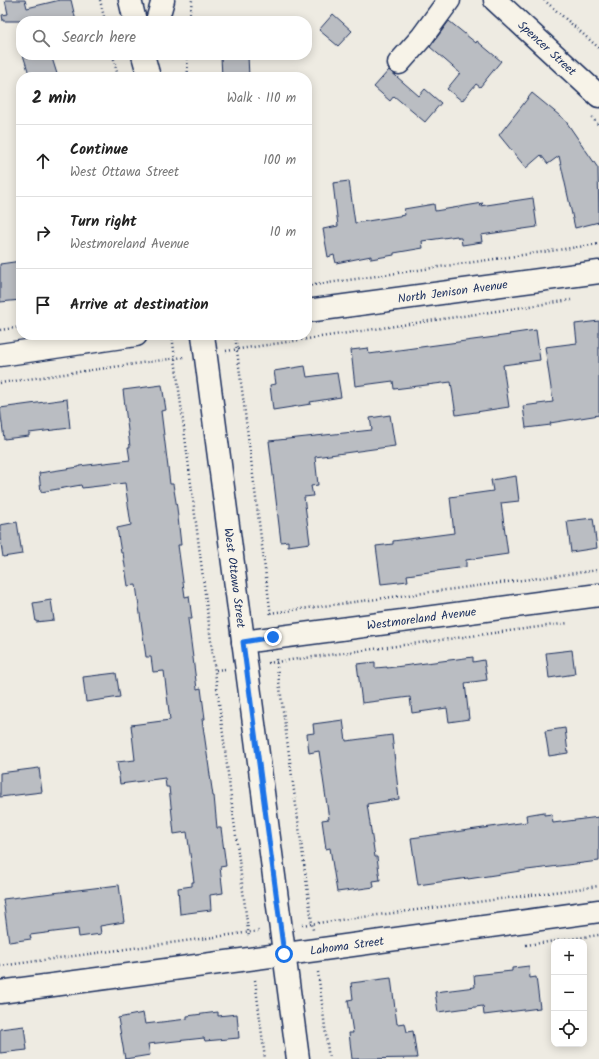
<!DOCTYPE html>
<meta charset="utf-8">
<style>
:root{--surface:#fff;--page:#f6f6f6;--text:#222;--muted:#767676;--line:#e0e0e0}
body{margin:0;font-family:Kalam,sans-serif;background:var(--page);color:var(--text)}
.controls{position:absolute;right:12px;bottom:12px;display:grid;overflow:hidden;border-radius:8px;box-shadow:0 2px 10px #0003}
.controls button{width:36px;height:36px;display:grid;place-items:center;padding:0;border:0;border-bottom:1px solid var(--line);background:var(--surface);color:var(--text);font:20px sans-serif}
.stop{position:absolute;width:12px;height:12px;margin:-9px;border:3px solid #1a73e8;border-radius:50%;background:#fff}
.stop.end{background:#1a73e8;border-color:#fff;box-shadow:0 1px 4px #0008}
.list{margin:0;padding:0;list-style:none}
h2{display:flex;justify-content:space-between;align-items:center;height:52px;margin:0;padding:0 16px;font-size:17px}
h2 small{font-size:13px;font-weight:400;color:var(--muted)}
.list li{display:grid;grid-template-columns:26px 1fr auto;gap:12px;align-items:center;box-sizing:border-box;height:72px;padding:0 16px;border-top:1px solid var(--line)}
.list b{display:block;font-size:15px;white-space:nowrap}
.list p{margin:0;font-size:13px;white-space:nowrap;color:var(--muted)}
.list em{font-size:13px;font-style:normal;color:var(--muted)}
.icon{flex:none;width:22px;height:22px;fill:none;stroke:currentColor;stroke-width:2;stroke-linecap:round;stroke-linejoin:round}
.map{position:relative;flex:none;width:599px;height:1059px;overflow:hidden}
.search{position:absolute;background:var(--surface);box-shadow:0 2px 10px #0003;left:16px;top:16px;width:296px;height:44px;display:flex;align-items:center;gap:10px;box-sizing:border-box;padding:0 14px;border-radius:16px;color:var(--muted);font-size:15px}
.panel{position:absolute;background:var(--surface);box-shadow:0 2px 10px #0003;left:16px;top:72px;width:296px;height:268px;border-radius:16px}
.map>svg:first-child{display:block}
.building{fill:#babdc2;stroke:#1b2f5e}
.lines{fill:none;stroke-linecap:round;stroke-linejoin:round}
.minor-casing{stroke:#1b2f5e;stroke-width:25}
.path{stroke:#1b2f5e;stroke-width:2.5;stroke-dasharray:1 3;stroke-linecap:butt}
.minor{stroke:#f7f3e8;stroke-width:22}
.route{stroke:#1a73e8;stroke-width:5}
.labels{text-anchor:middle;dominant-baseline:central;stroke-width:3;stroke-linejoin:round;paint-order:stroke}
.street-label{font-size:12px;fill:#1b2f5e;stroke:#f7f3e8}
</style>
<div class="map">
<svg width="599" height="1059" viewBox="0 0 599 1059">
<rect width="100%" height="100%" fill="#eeebe2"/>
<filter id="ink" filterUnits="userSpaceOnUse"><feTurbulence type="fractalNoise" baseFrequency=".025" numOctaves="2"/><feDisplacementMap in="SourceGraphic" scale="8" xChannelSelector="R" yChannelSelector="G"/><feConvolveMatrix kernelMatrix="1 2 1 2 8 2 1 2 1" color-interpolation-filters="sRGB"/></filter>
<g filter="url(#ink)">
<g class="building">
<polygon points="5,0 25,0 27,8 60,0 71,0 76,21 3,21 2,15 8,14"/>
<polygon points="333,14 352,31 338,46 319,30"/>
<polygon points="449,21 476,43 477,41 501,61 480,87 476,84 462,101 447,89 460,73 430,47"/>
<polygon points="23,55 51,55 58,77 30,77"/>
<polygon points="248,56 249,77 222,77 221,57"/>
<polygon points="389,70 419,96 425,89 441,103 425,122 394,96 390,101 374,87"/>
<polygon points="532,93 565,120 598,168 599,222 575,228 559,156 548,164 541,155 526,168 499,135"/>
<polygon points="349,181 355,223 405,215 404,209 434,204 435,211 483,203 480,206 533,198 537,227 481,235 482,242 462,245 461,238 458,238 457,236 422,241 423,248 394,253 394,255 371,259 371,256 336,263 334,255 328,257 323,229 338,226 333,183"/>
<polygon points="21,261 21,300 0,302 0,264"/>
<polygon points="599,321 599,415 550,423 551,425 526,428 523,406 553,402 545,347 577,343 575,324"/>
<polygon points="536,330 540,360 503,365 509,407 456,415 451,382 394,389 393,381 355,386 351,350 368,348 369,354 510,335 509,334"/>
<polygon points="305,366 307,377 337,373 341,397 310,402 311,404 273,410 270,385 276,384 274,371"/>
<polygon points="162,385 166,410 161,411 170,484 173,484 177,508 181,545 178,545 185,597 189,596 192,619 188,619 197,689 201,688 205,719 202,719 213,796 214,796 217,828 221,828 226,866 220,867 223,893 210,895 211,910 180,914 178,888 192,886 192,882 194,882 187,832 174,834 169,787 166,787 165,778 120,784 117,762 135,760 131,725 170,720 164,671 153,672 151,657 146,657 136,585 128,586 123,553 121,553 117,528 131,525 125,483 82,488 81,485 41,492 39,473 79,467 79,466 130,460 128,447 130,447 123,390"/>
<polygon points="67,399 70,428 29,433 29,436 4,439 0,408"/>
<polygon points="390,415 395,446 315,457 318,485 311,486 313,496 304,497 310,543 288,546 288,541 281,542 269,441 372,430 370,418"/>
<polygon points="516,476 519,501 501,503 508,554 466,560 466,567 407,575 408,581 381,584 376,546 393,544 393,541 454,533 450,497 493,491 491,480"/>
<polygon points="593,518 597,548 571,552 567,521"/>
<polygon points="17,522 22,554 3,557 0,538 0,525"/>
<polygon points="51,600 54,620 36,622 33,603"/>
<polygon points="572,650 575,674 549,678 546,653"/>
<polygon points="473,657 473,662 484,660 487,680 465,683 469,719 449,722 447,708 412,713 410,697 362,703 357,664 375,662 375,668 387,667 387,668"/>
<polygon points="116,673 120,697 86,702 83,677"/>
<polygon points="343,720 346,741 392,735 399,799 367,804 375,857 377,857 380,880 373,881 374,887 337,892 330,848 326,849 322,820 329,819 319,751 309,753 307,734 314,733 313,724"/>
<polygon points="565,728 568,753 549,756 545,731"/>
<polygon points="39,768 42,792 0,797 0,773"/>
<polygon points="544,812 544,815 552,814 553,823 599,817 599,861 527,870 468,879 468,878 418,885 411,838 527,822 526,815"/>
<polygon points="119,885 124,922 100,926 101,934 79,937 78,929 30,935 31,939 9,942 3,899"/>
<polygon points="529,966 530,978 536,977 540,1008 484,1015 483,1006 438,1012 435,992 475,987 474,975 512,971 512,968"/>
<polygon points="391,978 397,1024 405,1023 407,1032 413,1031 417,1058 352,1059 349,1033 353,1033 348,1000 353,999 351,983"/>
<polygon points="218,1012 218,1016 237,1014 239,1038 205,1041 204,1038 148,1044 150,1055 125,1059 118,1018 143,1013 145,1024 187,1019 187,1016"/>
<polygon points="24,1026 27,1050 0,1053 0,1029"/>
</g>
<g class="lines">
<g class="minor-casing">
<g id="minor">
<polyline points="130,0 135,21"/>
<path id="s1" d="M495,0L599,96"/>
<polyline points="157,21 163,0"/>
<polyline points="143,55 149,77"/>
<polyline points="399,63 422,37 449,0"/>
<path id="s2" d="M307,311L599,272"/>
<path id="s3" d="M203,335L298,1059"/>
<polyline points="0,355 136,335"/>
<path id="s4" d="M243,642L599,595"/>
<path id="s5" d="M0,992L316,950L599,911"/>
</g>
</g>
<g class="path">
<polyline points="100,0 105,21"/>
<polyline points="544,0 599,48"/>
<polyline points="189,21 192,0"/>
<polyline points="113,55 118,77"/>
<polyline points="187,55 188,77"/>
<polyline points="592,117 599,126"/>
<polyline points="307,286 599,244"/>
<polyline points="0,330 21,327"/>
<polyline points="172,335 249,938"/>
<polyline points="235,335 271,616"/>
<polyline points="226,351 571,300"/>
<polyline points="0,383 184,357"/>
<polyline points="270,613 599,570"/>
<polyline points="276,659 313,930"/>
<polyline points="268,663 569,623"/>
<polyline points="216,670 226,669"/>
<polyline points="302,925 599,886"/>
<polyline points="526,945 599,935"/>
<polyline points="0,966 259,931"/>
<polyline points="318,972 329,1059"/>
<polyline points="255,980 265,1059"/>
</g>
<use href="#minor" class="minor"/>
</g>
</g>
<g class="lines" filter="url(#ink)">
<polyline class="route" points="273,637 243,642 284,954"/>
</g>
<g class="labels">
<g class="street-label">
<text stroke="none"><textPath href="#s1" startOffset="71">Spencer Street</textPath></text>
<text stroke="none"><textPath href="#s2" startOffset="147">North Jenison Avenue</textPath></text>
<text stroke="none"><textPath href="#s3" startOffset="245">West Ottawa Street</textPath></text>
<text stroke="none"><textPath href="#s4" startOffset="180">Westmoreland Avenue</textPath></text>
<text stroke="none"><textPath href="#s5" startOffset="350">Lahoma Street</textPath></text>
</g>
</g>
</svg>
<div class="controls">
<button>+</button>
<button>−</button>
<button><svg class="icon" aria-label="locate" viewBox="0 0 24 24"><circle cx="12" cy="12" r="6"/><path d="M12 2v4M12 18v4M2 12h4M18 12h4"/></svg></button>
</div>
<div class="stop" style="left:284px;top:954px"></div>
<div class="stop end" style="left:273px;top:637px"></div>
<div class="search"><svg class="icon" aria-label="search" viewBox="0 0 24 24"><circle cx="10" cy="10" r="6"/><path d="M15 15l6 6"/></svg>Search here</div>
<section class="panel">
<h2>2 min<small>Walk · 110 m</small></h2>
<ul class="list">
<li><svg class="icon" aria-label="ahead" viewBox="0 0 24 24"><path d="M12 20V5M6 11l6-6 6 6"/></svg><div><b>Continue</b><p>West Ottawa Street</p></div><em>100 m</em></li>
<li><svg class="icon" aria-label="right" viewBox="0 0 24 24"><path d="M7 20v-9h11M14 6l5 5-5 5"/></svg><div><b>Turn right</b><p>Westmoreland Avenue</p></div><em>10 m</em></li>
<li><svg class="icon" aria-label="arrive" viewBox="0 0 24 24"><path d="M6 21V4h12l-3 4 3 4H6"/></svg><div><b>Arrive at destination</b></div></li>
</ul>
</section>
</div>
